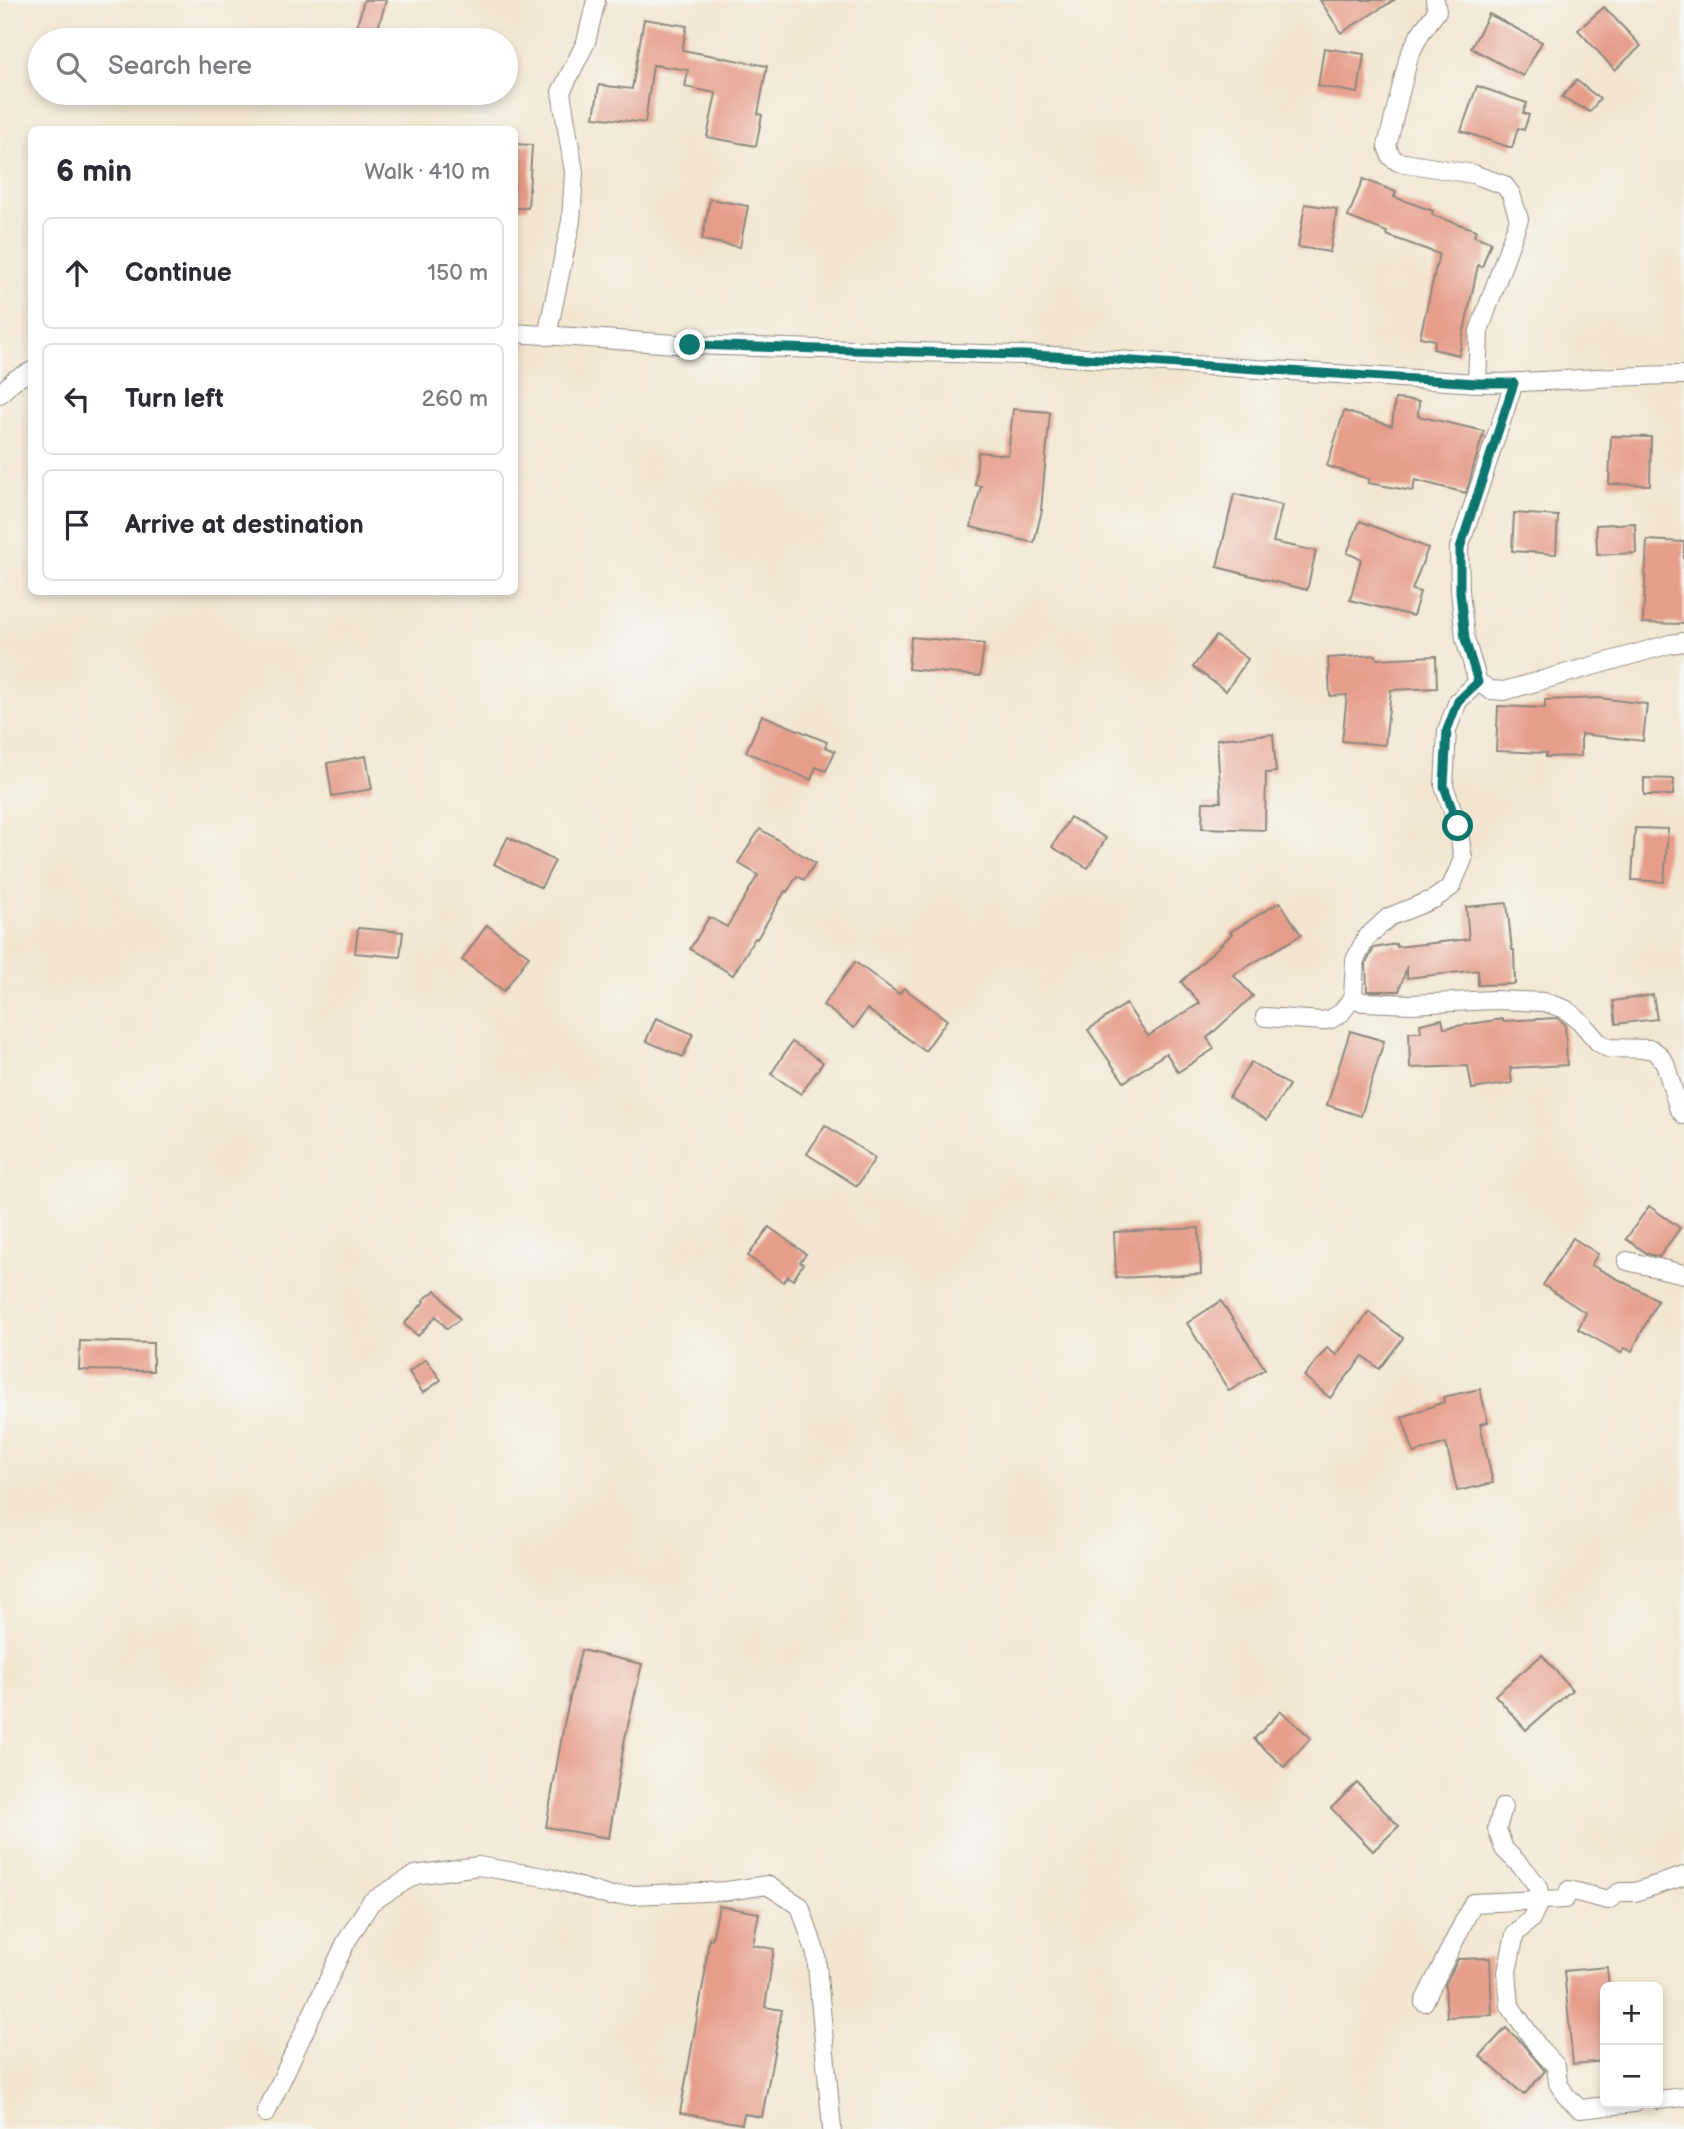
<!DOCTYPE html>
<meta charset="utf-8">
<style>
:root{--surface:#fff;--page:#f2f2f3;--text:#2b2b33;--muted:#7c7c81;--line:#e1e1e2}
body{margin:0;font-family:"Balsamiq Sans",sans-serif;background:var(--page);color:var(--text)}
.controls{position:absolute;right:21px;bottom:21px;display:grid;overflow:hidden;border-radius:10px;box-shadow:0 4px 10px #0003}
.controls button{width:63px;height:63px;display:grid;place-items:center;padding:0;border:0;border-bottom:2px solid var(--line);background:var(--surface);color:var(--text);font:35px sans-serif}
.stop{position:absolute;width:21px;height:21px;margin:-16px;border:5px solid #0f766e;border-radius:50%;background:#fff}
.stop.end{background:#0f766e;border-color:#fff;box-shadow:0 2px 7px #0008}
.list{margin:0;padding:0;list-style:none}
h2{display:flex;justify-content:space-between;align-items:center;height:91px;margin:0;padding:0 28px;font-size:30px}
h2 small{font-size:23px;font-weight:400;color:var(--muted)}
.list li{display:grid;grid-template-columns:46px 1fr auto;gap:21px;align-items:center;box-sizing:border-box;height:112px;margin:0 14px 14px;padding:0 14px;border:2px solid var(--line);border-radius:10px}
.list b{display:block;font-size:26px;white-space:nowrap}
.list em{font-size:23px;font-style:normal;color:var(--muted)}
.icon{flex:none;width:38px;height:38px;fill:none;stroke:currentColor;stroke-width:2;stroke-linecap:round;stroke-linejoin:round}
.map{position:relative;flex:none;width:1684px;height:2129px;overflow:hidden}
.search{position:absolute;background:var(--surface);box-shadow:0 4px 10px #0003;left:28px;top:28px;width:490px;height:77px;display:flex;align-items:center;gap:18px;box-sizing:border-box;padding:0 24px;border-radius:38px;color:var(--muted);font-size:26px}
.panel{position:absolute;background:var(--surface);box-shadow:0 4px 10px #0003;left:28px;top:126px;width:490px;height:469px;border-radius:10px}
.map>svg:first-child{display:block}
.building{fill:#e69d8a}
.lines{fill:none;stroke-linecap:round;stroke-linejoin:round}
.street-casing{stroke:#8e887e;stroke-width:20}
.street{stroke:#fff;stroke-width:18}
.route{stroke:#0f766e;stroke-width:9}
</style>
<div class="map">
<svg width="1684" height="2129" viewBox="0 0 1684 2129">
<rect width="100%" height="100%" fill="#f6f6f2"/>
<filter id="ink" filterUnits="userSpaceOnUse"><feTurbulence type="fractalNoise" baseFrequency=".0143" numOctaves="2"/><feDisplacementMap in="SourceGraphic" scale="14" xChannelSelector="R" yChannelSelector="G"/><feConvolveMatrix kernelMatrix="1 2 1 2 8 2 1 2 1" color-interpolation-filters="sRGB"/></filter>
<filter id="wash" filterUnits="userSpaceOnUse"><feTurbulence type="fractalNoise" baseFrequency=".00686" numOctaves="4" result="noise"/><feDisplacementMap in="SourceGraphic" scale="28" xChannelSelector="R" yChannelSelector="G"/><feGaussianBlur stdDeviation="1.57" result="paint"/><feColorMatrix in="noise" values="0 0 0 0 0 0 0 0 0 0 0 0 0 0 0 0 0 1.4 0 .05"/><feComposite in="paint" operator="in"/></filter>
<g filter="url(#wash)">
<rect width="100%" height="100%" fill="#f2e6d0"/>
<g id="blocks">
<g class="building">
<polygon points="364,0 386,0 377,32 357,26"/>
<polygon points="1320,0 1394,0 1341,33"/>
<polygon points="1604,7 1641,46 1615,70 1578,30"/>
<polygon points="1489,14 1542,42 1523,76 1471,48"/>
<polygon points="644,19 687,26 682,50 767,66 758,114 762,115 756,146 707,137 716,93 685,87 688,70 653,65 645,123 594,117 599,85 632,89"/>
<polygon points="1324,48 1364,54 1358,93 1318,86"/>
<polygon points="1576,80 1600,99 1590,112 1562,97"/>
<polygon points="1477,86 1527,103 1523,113 1529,115 1524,130 1518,128 1512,148 1461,131"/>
<polygon points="514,144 532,145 528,208 514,208"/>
<polygon points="1363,179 1396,192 1394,197 1433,211 1432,215 1476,230 1474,236 1491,242 1482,267 1478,265 1459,355 1433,349 1435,340 1420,337 1439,254 1386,235 1387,232 1348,217"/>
<polygon points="710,199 748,206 740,247 702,240"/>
<polygon points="1305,204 1337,209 1330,252 1298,247"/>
<polygon points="1395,399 1419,401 1418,416 1484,431 1466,493 1415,480 1413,491 1368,483 1369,479 1327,466 1344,411 1392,426"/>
<polygon points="1013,409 1050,412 1041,510 1042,510 1034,543 971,527 981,486 975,485 978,452 1008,455"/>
<polygon points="1611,436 1651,437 1650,485 1609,484"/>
<polygon points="1234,494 1282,505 1273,542 1316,551 1307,590 1217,567"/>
<polygon points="1514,513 1558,516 1556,554 1512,551"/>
<polygon points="1360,521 1428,548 1412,590 1420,592 1413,616 1350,600 1361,559 1347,553"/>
<polygon points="1635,523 1636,553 1597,555 1596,525"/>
<polygon points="1647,540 1684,542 1684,624 1643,623"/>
<polygon points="1216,636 1248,659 1226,691 1193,667"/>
<polygon points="911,637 984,644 980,676 908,669"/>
<polygon points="1376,655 1377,659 1436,656 1437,688 1391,690 1385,745 1342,741 1347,695 1330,696 1328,658"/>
<polygon points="1599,698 1647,704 1643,741 1581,734 1581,756 1546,757 1546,753 1496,751 1498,706 1545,708 1545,700"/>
<polygon points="762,715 827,742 825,747 835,751 826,771 816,767 811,780 746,752"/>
<polygon points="1273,734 1276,772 1266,773 1265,830 1202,828 1203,802 1221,802 1217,739"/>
<polygon points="366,756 372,789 332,796 327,763"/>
<polygon points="1644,778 1674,779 1673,795 1644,795"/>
<polygon points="1070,817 1106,838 1088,868 1052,847"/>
<polygon points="1635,828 1668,829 1664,882 1632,880"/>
<polygon points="760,829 815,863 804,880 797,876 787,892 785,891 757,939 755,938 733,975 690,949 709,917 727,927 758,875 738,863"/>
<polygon points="508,837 555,861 541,888 494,864"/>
<polygon points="1280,902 1301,935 1233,975 1253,996 1207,1038 1214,1049 1178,1072 1166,1053 1124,1082 1088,1030 1126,1004 1148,1036 1200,1003 1181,982 1232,934 1230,932"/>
<polygon points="1507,903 1512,950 1514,950 1515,984 1478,985 1478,970 1407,978 1407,966 1399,991 1367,991 1366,963 1374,948 1396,944 1397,947 1469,939 1466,907"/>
<polygon points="487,925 529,956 504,991 462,960"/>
<polygon points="358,928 403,932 400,957 355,953"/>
<polygon points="855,962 899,994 904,988 947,1020 925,1051 867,1009 854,1028 823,1005"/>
<polygon points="1653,995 1657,1019 1616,1024 1613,1001"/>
<polygon points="656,1018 693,1034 683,1057 646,1041"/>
<polygon points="1557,1018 1565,1024 1567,1065 1510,1068 1512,1083 1472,1089 1468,1066 1410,1068 1409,1032 1421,1032 1420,1024 1442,1019 1444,1028 1503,1019 1503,1021"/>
<polygon points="1350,1031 1384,1041 1361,1116 1327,1105"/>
<polygon points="792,1042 823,1062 801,1094 771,1074"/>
<polygon points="1251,1062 1289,1085 1267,1120 1229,1097"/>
<polygon points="825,1125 875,1158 857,1186 807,1154"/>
<polygon points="1649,1206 1680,1228 1659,1257 1648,1254 1626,1239"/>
<polygon points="769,1227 806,1254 800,1262 803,1264 793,1280 788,1276 783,1282 748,1256"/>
<polygon points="1199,1228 1201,1274 1116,1278 1114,1232"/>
<polygon points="1573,1238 1598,1254 1591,1265 1658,1300 1632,1351 1624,1348 1621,1353 1578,1329 1586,1313 1543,1285"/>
<polygon points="436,1290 460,1319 447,1329 436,1316 418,1336 404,1324 425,1301 423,1300"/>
<polygon points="1221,1301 1265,1369 1229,1391 1187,1323"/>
<polygon points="1369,1312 1403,1338 1379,1369 1363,1356 1330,1398 1304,1376 1327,1348 1336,1355"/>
<polygon points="80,1341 153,1343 153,1371 79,1370"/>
<polygon points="426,1359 441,1380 423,1393 409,1372"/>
<polygon points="1480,1389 1488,1422 1480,1424 1493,1483 1457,1491 1446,1443 1414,1453 1402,1417 1444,1402 1443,1397"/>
<polygon points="581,1650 642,1664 624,1743 609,1838 546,1827 564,1724"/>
<polygon points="1542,1655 1572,1690 1526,1730 1495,1695"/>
<polygon points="1281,1711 1311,1738 1284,1767 1254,1739"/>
<polygon points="1357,1783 1399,1826 1373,1851 1331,1808"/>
<polygon points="719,1906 759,1913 753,1945 774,1949 765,2007 782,2010 762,2117 744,2114 742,2124 680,2113 706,1968 705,1968 709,1938 712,1939"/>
<polygon points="1490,1958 1492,2015 1447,2017 1445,1985 1458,1959"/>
<polygon points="1607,1967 1609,1987 1605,1987 1605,2061 1573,2064 1564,1971"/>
<polygon points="1506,2028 1520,2041 1545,2071 1524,2095 1480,2056"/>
</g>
</g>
</g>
<g filter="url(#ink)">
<use href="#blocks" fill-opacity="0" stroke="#8e887e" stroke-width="2"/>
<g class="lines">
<g class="street-casing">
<g id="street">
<polyline points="1435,0 1437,11 1420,34 1409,56 1387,146 1391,157 1398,162 1473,174 1504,185 1511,194 1519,219 1479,331 1477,383"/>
<path d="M514,333L690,345L1054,356L1477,383C1546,383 1615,375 1684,375"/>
<polyline points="547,336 571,221 574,172 561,92 586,42 596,0"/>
<polyline points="1514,383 1459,548 1460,591 1465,639 1478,682 1490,690 1504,691 1670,644 1684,642"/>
<polyline points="0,394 14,380 32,371"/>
<polyline points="1353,997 1363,1002 1411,1004 1494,1000 1544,1002 1565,1009 1580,1021 1598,1042 1608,1048 1651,1049 1658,1054 1665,1063 1678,1107 1684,1115"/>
<polyline points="1265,1017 1322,1021 1331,1019 1341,1013 1353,997 1355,960 1366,938 1389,917 1434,899 1451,887 1463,859 1458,826 1444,786 1447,730 1458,701 1478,682"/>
<polyline points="1627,1261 1684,1274"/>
<polyline points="1503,1807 1497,1829 1504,1849 1526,1871 1538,1887 1540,1900 1531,1919 1515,1934 1507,1972 1510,2006 1539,2048 1556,2066 1558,2083 1566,2096 1580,2109 1634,2103"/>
<polyline points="1424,2002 1473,1903 1565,1899 1569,1890 1608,1900 1620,1892 1635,1892 1684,1876"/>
<polyline points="1658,2100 1684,2097"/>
<polyline points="266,2113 346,1942 371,1902 415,1875 478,1866 550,1878 609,1896 727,1891 767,1885 800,1906 816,1954 832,2129"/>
</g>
</g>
<use href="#street" class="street"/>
</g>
</g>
<g class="lines" filter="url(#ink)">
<polyline class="route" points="690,345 1054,356 1477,383 1514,383 1460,548 1460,592 1465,639 1478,682 1458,701 1447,730 1444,786 1458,826"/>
</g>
</svg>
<div class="controls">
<button>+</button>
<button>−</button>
</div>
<div class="stop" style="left:1458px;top:826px"></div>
<div class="stop end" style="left:690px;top:345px"></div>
<div class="search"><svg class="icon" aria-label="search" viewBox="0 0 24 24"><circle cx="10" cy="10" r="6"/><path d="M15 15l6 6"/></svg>Search here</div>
<section class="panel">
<h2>6 min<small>Walk · 410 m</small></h2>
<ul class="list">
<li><svg class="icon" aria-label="ahead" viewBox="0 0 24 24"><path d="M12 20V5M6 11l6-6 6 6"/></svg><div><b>Continue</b></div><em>150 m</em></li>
<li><svg class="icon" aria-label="left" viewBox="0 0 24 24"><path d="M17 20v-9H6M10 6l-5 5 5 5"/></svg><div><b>Turn left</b></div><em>260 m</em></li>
<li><svg class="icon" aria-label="arrive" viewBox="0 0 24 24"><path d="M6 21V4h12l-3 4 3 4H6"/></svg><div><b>Arrive at destination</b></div></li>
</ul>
</section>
</div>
